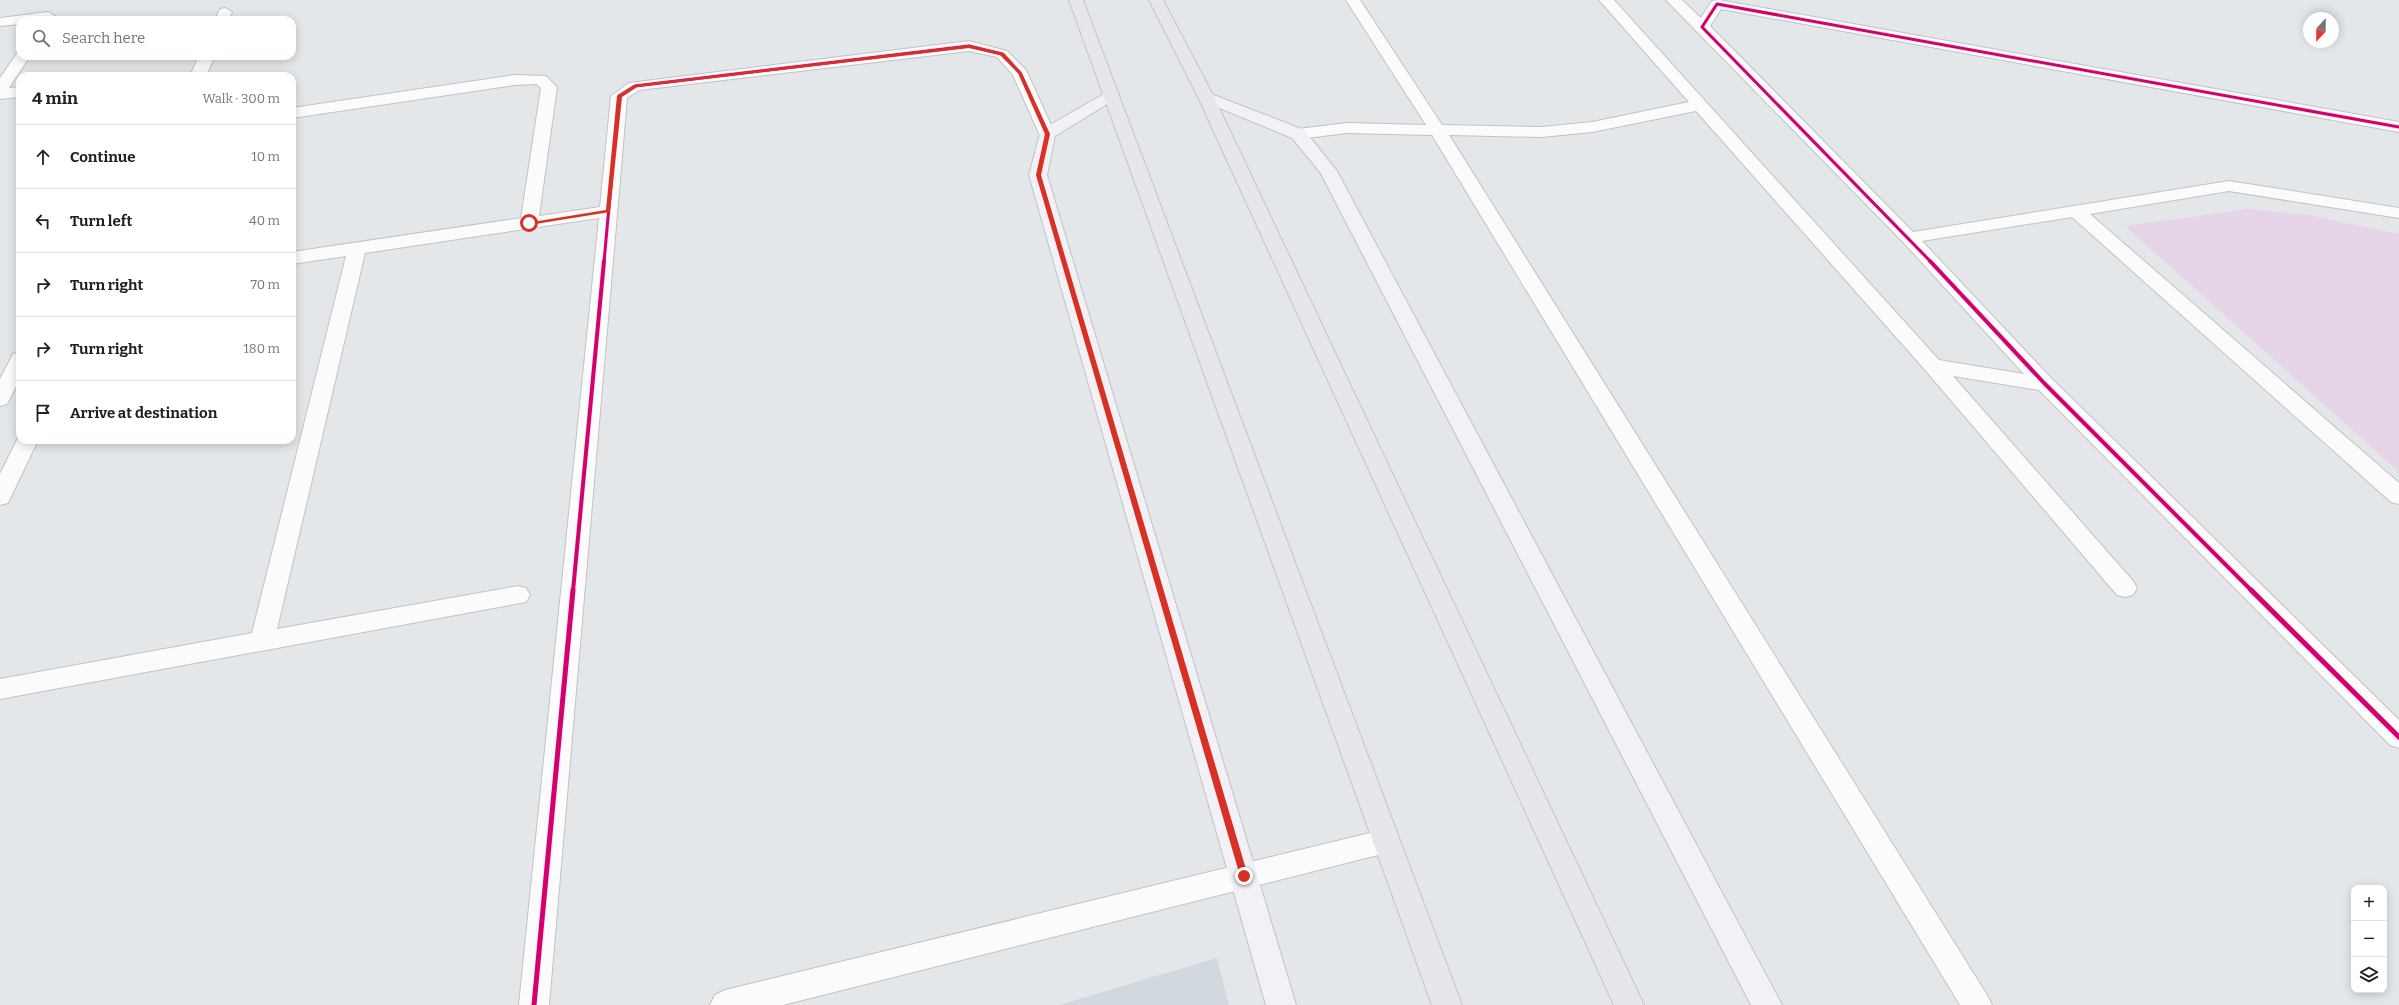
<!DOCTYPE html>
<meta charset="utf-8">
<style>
:root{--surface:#fff;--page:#f6f6f6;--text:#202124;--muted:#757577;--line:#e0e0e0}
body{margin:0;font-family:Bitter,serif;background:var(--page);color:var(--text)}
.controls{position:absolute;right:12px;bottom:12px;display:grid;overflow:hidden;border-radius:8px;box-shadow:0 2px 10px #0003}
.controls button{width:36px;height:36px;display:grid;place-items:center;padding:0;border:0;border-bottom:1px solid var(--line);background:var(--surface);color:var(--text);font:20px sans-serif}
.compass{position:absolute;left:2303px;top:12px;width:36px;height:36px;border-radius:50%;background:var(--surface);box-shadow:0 2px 10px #0003;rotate:202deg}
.stop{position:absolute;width:12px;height:12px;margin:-9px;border:3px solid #d93025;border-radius:50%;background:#fff}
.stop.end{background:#d93025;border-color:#fff;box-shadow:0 1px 4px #0008}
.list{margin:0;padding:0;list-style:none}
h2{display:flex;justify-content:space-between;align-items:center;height:52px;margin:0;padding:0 16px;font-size:17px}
h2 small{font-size:13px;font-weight:400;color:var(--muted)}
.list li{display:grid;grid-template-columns:26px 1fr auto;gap:12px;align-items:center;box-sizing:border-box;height:64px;padding:0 16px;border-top:1px solid var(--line)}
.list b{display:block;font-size:15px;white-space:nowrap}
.list em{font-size:13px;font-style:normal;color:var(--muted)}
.icon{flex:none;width:22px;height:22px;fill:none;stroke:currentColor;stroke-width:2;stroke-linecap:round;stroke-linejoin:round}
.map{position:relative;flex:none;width:2399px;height:1005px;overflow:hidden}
.search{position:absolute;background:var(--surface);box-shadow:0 2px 10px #0003;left:16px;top:16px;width:280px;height:44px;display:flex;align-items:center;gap:10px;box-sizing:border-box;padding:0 14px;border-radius:12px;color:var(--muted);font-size:15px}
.panel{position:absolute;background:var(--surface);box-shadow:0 2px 10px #0003;left:16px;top:72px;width:280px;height:372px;border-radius:12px}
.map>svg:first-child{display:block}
.built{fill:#d2d8e0}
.green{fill:#e6d5e8}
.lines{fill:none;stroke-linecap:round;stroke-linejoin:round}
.street-casing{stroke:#c1c2c5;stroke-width:2}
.secondary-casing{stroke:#c1c2c5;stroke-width:2}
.primary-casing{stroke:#c3c4c6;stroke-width:2}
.street{fill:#fbfbfc;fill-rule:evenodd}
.secondary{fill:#f2f1f5;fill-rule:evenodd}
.primary{fill:#e7e6ed;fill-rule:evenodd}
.cycleway-far2-casing{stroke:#eff3fb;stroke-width:5}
.cycleway-far1-casing{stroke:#eff3fb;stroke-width:6}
.cycleway-casing{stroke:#eff3fb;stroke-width:8}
.cycleway-far2{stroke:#d6006c;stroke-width:3}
.cycleway-far1{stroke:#d6006c;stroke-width:4}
.cycleway{stroke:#d6006c;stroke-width:5}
.route{fill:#d93025}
</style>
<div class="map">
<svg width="2399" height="1005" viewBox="0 0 2399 1005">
<rect width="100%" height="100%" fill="#e4e7ea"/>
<polygon class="built" points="1217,958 1229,1005 1059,1005"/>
<polygon class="green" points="2248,209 2309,215 2399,234 2399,472 2125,226"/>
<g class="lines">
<g class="street-casing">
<g id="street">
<polygon points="1346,0 1360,0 1442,125 1542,127 1592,122 1689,102 1599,0 1614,0 1939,360 2024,374 1903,242 1666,0 1682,0 1701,18 1712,1 1719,0 2399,122 2399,132 1721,9 1710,26 1913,232 2229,181 2399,208 2399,218 2229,191 2090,214 2399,483 2399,504 2391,502 2072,217 1922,241 2052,379 2399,720 2399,748 2390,745 2039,390 1953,376 2133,581 2137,588 2133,595 2125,597 2117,595 1926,371 1696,111 1592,132 1542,137 1449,135 1987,995 1992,1005 1960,1005 1432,135 1347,133 1298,139 1292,138 1290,134 1292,130 1298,129 1347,123 1426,125"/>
<polygon points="225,8 232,12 229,20 215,20 220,9"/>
<polygon points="48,12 55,16 53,19 20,20 20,24 0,26 0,18"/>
<polygon points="969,41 1007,51 1026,70 1055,134 1053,138 1041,138 1013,75 997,57 969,51 639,90 627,98 549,1005 519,1005 599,218 365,253 277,629 518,586 526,588 530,595 526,602 0,699 0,679 252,633 346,256 292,264 292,252 521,218 541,88 536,84 515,85 292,118 292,108 515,75 546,76 557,87 539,216 600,207 611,96 629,83"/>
<polygon points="20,52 20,56 30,56 9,88 20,87 20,97 0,99 0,78 17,53"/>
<polygon points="199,56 215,56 206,76 190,76"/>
<polygon points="20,352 20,379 7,404 0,406 0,379 13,354"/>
<polygon points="20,434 20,440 38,440 8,503 0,505 0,474"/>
<polygon points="1386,829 1396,832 1399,841 1396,850 1386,853 783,1005 710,1005 715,995 725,990"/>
</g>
</g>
<g class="secondary-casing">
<g id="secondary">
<polygon points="1111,90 1117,92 1119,95 1117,98 1055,136 1047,175 1296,1005 1266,1005 1029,175 1041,130"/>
<polygon points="1206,92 1304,130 1337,171 1782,1005 1751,1005 1320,172 1292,138 1200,100 1198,97 1200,94"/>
</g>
</g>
<g class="primary-casing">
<g id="primary">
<polygon points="1069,0 1083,0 1462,1005 1432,1005"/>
<polygon points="1149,0 1163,0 1214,97 1644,1005 1614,1005 1198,97"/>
</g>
</g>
<use href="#street" class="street"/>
<use href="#secondary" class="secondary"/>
<use href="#primary" class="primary"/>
<g class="cycleway-far2-casing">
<g id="cycleway-far2">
<polyline points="604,262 619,96 635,86 969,46 1002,54 1020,73 1047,134"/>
<polyline points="1931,262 1702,27 1717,4 2399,127"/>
</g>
</g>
<g class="cycleway-far1-casing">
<g id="cycleway-far1">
<polyline points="1930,261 2045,384 2252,591"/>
<polyline points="573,591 604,261"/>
</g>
</g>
<g class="cycleway-casing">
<g id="cycleway">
<polyline points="2251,590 2399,737"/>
<polyline points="534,1005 573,590"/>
</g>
</g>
<use href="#cycleway-far2" class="cycleway-far2"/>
<use href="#cycleway-far1" class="cycleway-far1"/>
<use href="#cycleway" class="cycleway"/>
</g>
<polygon class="route" points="969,45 1004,53 1022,73 1050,134 1041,175 1248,876 1244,880 1240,876 1036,175 1045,134 1018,73 1000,55 969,48 637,87 622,97 610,212 529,225 526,223 606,210 617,96 634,85"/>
</svg>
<div class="controls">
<button>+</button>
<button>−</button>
<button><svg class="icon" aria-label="layers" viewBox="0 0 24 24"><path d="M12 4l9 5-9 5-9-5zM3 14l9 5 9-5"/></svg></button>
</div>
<svg class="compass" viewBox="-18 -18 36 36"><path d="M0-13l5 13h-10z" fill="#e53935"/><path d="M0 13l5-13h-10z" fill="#757577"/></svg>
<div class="stop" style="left:529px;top:223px"></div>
<div class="stop end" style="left:1244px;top:876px"></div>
<div class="search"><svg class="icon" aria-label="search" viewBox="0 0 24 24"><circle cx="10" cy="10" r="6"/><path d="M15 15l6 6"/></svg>Search here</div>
<section class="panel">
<h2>4 min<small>Walk · 300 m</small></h2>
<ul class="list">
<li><svg class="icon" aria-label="ahead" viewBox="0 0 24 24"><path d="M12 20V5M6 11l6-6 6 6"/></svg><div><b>Continue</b></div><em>10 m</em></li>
<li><svg class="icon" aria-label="left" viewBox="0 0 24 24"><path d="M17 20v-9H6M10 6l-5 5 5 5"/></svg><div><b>Turn left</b></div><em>40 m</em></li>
<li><svg class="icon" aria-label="right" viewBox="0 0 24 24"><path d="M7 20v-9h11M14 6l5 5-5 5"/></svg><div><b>Turn right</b></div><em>70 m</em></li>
<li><svg class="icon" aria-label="right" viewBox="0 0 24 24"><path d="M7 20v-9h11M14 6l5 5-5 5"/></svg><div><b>Turn right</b></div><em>180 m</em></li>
<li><svg class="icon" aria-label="arrive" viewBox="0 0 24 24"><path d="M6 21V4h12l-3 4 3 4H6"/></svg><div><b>Arrive at destination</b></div></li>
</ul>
</section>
</div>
